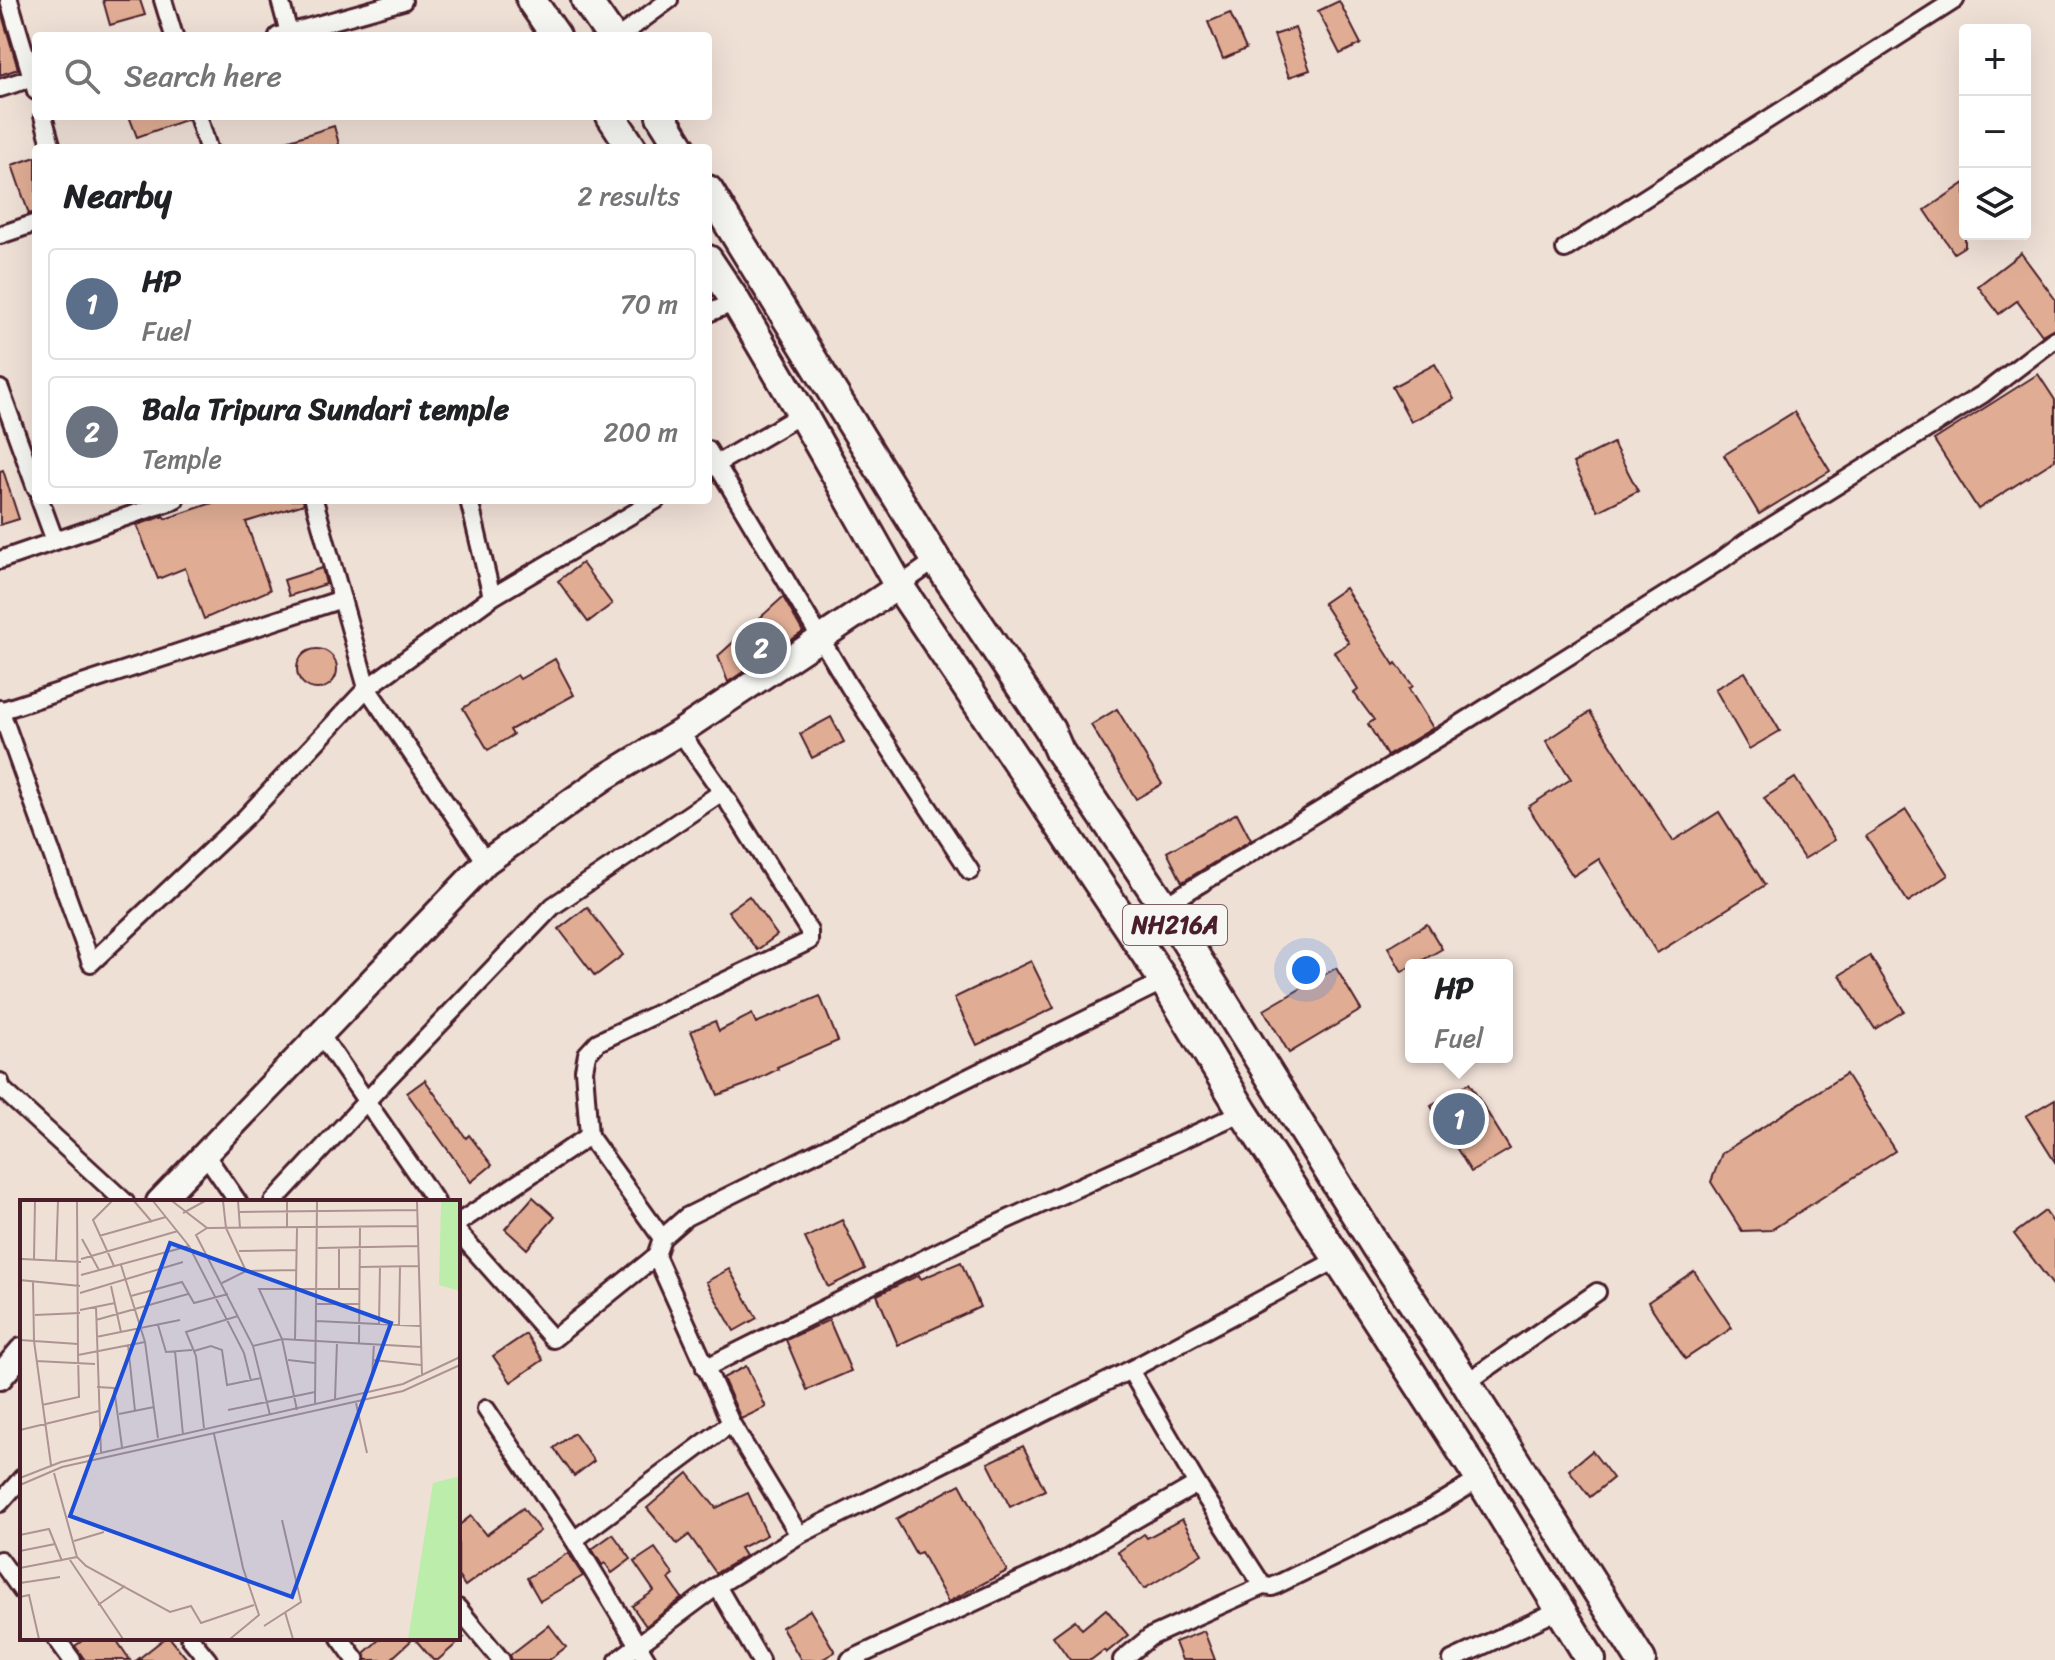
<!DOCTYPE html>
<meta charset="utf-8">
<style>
:root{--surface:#fff;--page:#f6f6f6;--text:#202124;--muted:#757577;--line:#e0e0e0;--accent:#4a1f2b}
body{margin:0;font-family:Sriracha,sans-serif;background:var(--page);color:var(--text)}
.controls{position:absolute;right:24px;top:24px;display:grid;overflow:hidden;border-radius:8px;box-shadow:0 8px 32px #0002}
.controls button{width:72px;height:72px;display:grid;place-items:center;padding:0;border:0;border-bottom:2px solid var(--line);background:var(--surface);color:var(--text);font:40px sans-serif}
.you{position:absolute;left:1306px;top:970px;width:28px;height:28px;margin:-20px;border:6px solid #fff;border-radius:50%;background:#1a73e8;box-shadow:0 0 0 12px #1a73e833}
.badge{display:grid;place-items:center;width:52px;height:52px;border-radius:50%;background:var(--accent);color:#fff;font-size:26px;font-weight:700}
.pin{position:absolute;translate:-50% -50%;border:4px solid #fff;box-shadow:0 2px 8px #0006}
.popup{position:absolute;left:1405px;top:959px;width:108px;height:104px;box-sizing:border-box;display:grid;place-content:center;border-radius:8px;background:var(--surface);filter:drop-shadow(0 2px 6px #0005);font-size:26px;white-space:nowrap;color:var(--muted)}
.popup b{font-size:30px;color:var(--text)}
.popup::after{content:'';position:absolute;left:50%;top:100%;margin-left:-16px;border:16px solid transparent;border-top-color:var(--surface)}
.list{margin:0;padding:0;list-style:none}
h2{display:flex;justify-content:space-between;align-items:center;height:104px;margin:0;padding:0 32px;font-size:34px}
h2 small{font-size:26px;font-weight:400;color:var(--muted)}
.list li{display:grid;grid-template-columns:52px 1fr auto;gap:24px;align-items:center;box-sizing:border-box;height:112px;margin:0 16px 16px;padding:0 16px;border:2px solid var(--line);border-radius:8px}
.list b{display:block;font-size:30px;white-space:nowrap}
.list p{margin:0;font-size:26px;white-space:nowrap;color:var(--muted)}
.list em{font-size:26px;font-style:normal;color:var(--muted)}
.icon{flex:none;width:44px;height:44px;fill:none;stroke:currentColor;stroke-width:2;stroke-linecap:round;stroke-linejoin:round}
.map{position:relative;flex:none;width:2055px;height:1660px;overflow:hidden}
.search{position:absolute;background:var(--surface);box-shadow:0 8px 32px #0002;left:32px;top:32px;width:680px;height:88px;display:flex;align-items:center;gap:20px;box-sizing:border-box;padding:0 28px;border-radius:8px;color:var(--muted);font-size:30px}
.panel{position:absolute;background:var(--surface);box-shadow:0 8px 32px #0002;left:32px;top:144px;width:680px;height:360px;border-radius:8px}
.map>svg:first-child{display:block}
.building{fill:#e0ad94;stroke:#4a1f2b;stroke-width:2}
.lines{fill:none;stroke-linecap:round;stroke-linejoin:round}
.minor-casing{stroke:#4a1f2b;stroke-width:22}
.secondary-casing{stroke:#4a1f2b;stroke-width:30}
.trunk-casing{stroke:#4a1f2b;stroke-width:34}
.minor{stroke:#f6f6f2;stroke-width:16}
.secondary{stroke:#f6f6f2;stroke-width:24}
.trunk{stroke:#f6f6f2;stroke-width:28}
.labels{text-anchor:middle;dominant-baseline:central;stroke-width:6;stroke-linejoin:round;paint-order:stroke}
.shield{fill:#f6f6f2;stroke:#7e6067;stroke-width:2}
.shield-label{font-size:24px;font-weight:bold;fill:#4a1f2b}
.inset-road{fill:none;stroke:#ad9392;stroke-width:2}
.view{fill:#1d4ed8;fill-opacity:0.15;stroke:#1d4ed8;stroke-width:4}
.inset-edge{fill:none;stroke:#4a1f2b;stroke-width:4}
</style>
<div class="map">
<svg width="2055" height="1660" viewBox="0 0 2055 1660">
<rect width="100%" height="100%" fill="#efe0d6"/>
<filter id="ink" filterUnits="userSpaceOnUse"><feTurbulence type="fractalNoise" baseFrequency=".0125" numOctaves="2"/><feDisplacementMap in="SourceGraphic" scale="16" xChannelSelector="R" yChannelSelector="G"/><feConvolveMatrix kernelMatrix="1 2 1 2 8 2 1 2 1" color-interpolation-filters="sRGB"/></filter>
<g filter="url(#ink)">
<g class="building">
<polygon points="103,0 140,0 145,15 110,25"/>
<polygon points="1339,1 1361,44 1340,54 1318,11"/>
<polygon points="0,8 18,69 0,75"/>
<polygon points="1230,13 1246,49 1223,59 1208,22"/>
<polygon points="1295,28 1310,70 1289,77 1274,35"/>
<polygon points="129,116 187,116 188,119 137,137"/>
<polygon points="334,126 340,148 278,148 277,144"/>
<polygon points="36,157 36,212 29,214 12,165"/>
<polygon points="1965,183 1965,246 1954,253 1925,210"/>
<polygon points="2021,253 2055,299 2055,328 2042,335 2017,301 1999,314 1978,286"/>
<polygon points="1435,364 1454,399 1411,422 1392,387"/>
<polygon points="2038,374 2055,400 2055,460 1978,509 1934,440"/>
<polygon points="1794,412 1830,471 1759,514 1724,455"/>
<polygon points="1613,443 1638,491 1598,511 1573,463"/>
<polygon points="3,470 19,519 0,525 0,471"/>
<polygon points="221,500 303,500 304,504 246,522 270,590 204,619 185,568 158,579 137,525 164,516 165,519"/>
<polygon points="582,563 612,604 588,622 558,581"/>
<polygon points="322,568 326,584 289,596 284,580"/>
<polygon points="1345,588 1394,665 1396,663 1413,686 1409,689 1433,728 1387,756 1368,724 1374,720 1354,693 1358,690 1334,652 1349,643 1323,603"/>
<polygon points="783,597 803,632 728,682 718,656"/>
<circle cx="317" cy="669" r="20"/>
<polygon points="555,659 574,695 510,730 513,735 488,750 463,708 517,675 520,679"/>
<polygon points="1745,672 1780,731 1749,749 1715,689"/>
<polygon points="1117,709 1162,784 1136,799 1091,725"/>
<polygon points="1590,712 1673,841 1719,812 1765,885 1657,953 1599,859 1573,876 1528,807 1571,779 1546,741"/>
<polygon points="831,717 844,742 812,758 800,734"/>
<polygon points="1795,778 1835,840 1804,859 1764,798"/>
<polygon points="1906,810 1948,875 1908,902 1866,836"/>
<polygon points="1237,813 1251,840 1182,882 1167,852"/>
<polygon points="749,896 777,935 757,950 728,911"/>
<polygon points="587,907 623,955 595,976 559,929"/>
<polygon points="1427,924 1442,949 1402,972 1388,947"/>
<polygon points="1870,956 1904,1011 1875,1029 1840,975"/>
<polygon points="1031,961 1054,1008 977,1045 954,998"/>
<polygon points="1336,968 1361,1010 1289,1053 1264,1010"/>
<polygon points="820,996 838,1041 777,1067 778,1069 748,1084 718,1095 691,1031 715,1021 719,1031 752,1014 756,1023"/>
<polygon points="1846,1074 1895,1151 1771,1230 1742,1231 1711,1182 1722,1153"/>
<polygon points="425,1080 466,1138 469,1135 492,1165 471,1182 407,1093"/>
<polygon points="1469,1083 1510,1149 1471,1172 1431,1106"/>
<polygon points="2055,1099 2055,1162 2026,1116"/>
<polygon points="533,1197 555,1217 527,1249 505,1229"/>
<polygon points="2045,1211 2055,1225 2055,1288 2014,1234"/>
<polygon points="842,1220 865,1269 828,1287 805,1238"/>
<polygon points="961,1262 980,1307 898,1345 877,1295 919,1275 921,1279"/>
<polygon points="729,1269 757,1318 734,1331 706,1282"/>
<polygon points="1694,1271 1732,1328 1685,1359 1648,1302"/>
<polygon points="829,1320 851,1371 807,1390 786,1340"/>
<polygon points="526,1334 543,1360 511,1382 493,1356"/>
<polygon points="746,1366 766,1407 741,1419 723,1378"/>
<polygon points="574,1433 594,1461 574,1476 554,1448"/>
<polygon points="1023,1446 1045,1490 1010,1507 988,1463"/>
<polygon points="1592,1451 1613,1478 1590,1497 1569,1470"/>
<polygon points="688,1473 716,1508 748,1493 767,1535 740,1548 745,1556 716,1573 689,1535 677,1544 647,1508"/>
<polygon points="960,1484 1007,1571 948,1602 921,1552 916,1554 896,1519"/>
<polygon points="523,1508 540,1531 465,1586 458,1576 458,1526 471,1516 486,1535"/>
<polygon points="1182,1519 1202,1554 1144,1589 1118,1552 1144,1534 1147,1538"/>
<polygon points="613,1534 631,1559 612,1573 605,1563 602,1565 592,1549"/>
<polygon points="655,1548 674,1575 669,1579 682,1598 646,1626 632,1606 654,1591 634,1562"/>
<polygon points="568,1553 583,1576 540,1601 527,1578"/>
<polygon points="1106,1609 1128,1635 1106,1653 1104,1650 1091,1660 1070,1660 1053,1636 1075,1620 1082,1629"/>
<polygon points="810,1610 835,1652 821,1660 801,1660 782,1627"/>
<polygon points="549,1625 566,1647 549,1660 512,1660 510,1655"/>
<polygon points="1204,1631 1215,1660 1182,1660 1175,1642"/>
<polygon points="86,1638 115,1638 130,1660 85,1660 75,1646"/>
<polygon points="165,1638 170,1638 188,1660 137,1660"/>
<polygon points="381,1638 463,1638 438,1660 433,1660 414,1638 390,1660 367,1660 364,1653"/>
</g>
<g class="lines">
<g class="minor-casing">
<g id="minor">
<polyline points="9,0 36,91"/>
<polyline points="163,0 174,36"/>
<polyline points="280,0 289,33"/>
<polyline points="278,36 403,1"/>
<polyline points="620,36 669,0"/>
<polyline points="0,88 32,78"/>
<polyline points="43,116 52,148"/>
<polyline points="198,116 208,148"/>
<polyline points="0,235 36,223"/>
<polyline points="1565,249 1955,0"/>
<polyline points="708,313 736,302"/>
<polyline points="0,389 36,488"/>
<polyline points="708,450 849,686 970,871"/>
<polyline points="708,469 802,414"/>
<polyline points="40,500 55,541"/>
<polyline points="314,500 367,688 486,862"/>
<polyline points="469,500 492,597"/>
<polyline points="0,560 175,500"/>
<polyline points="899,586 936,560"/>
<polyline points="0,709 91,963 246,817 367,688 492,597 656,500"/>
<polyline points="0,711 342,599"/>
<polyline points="1164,906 1451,730 1723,559 1746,542 1983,394 2055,339"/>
<polyline points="320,1034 436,1202"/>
<polyline points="0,1082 2,1089 125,1202"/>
<polyline points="205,1154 238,1202"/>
<polyline points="273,1202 386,1080 553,906 722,792"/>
<polyline points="458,1223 589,1136"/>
<polyline points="458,1232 553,1339 656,1256 662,1238 686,1217 1164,981"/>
<polyline points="662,1238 589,1136 584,1070 587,1054 598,1042 809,941 809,931 722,792 680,732"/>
<polyline points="705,1368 958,1242 1243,1112"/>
<polyline points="1130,1370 1197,1484 1263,1586"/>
<polyline points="1466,1383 1597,1292"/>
<polyline points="486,1409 574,1540 647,1660"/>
<polyline points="731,1423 799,1535"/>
<polyline points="0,1503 22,1478"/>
<polyline points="574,1540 731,1423 656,1256"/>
<polyline points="0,1560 22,1591"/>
<polyline points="717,1586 760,1660"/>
<polyline points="458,1608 501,1660"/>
<polyline points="56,1638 72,1660"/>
<polyline points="190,1638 208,1660"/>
<polyline points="340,1638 356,1660"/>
<polyline points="618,1660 717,1586 799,1535 1130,1370 1338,1259"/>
<polyline points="850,1660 1063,1561 1197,1484"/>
<polyline points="1122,1660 1150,1637 1263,1586 1272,1587 1424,1513 1480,1479"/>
<polyline points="1452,1660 1559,1610"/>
</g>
</g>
<g class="secondary-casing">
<g id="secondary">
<polyline points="159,1202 486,862 604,778 680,732 899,586"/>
<polyline points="0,1377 22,1351"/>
</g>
</g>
<g class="trunk-casing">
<g id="trunk">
<polyline points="531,0 556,36"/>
<polyline points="586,0 611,36"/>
<polyline points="611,116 632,148"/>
<polyline points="661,116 681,148"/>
<polyline points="708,190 936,560 1050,730 1059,751 1164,906 1376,1247 1466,1383 1641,1660"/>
<polyline points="708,260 736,302 802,414 899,586 1164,981 1243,1112 1480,1479 1591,1660"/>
</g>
</g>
<use href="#minor" class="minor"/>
<use href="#secondary" class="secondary"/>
<use href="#trunk" class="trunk"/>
</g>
</g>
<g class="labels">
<rect class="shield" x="1123" y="905" width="104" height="40" rx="6"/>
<g class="shield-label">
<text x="1175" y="925">NH216A</text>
</g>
</g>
<g transform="translate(20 1200)">
<rect width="440" height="440" fill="#efe0d6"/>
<path d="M421,1H440V91L419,85ZM440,276V439H388L413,283Z" fill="#bdedab"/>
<path class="inset-road" d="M57,1L58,155L125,142M92,1L73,20L94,66M114,1L132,22M133,1L169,46L224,153L231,181M152,1L187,28L176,35L233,146L250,215M203,1L206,28L226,71M218,1L220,28M267,1V28M397,1L402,175M219,12L398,10M163,13L185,1M187,28L398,26M79,36L146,17M62,39L79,70M298,48L399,46M219,51L277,50M1,59L0,80L60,86M2,59L61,62M14,59L15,1M61,59L158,31M36,61L38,1M101,65L125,142L138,238M340,67L399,66M61,75L169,46M13,82L14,141L31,265M202,83L226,71L277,70M91,86L101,132M319,89V47M60,93L163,62M111,96L162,82L174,103L208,94M297,104H340M76,107L81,253M60,110L95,103M15,115L60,113M76,120L168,94M296,121L400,126M359,124L360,66M138,125L146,152L172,150M379,125L380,67M76,137L160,120M0,140L58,144M275,140L277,28M339,144L340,27M108,145L115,211M233,146L262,139L401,147M155,151L163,235M174,151L191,146L202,150L207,185L241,178M268,160L295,163M353,160L401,165M16,161L75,164M352,177L354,144M77,187L94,188L102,247M315,199L317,142M295,203L297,1M336,203L347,253M22,205L59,197L58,155M208,210L295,192M277,210L262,139L239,89H340M99,214L134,207M184,228L176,156L166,132L218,116M0,230L79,211M194,234L223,368L239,415L210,439M34,273L57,357L66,366L150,412L171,406L181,423L234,405M0,278L41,262L383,184L440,157M0,285L42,267L383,191L440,165M0,335L29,329L42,361M54,341L84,332M0,351L35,344M50,360L103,439M0,368L57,357M0,383L40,377M0,397L9,395L19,439M78,405L105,386M265,412L273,439M244,426L281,402L262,320"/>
<path class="view" d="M150,43L371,123L272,397L50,316Z"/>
<rect width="440" height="440" class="inset-edge"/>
</g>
</svg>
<div class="controls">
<button>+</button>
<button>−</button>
<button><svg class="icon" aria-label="layers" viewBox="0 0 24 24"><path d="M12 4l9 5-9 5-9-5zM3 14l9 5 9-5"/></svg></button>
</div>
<div class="you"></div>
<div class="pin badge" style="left:1459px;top:1119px;background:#5c6f8a">1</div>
<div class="popup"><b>HP</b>Fuel</div>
<div class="pin badge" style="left:761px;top:648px;background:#6b7280">2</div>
<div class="search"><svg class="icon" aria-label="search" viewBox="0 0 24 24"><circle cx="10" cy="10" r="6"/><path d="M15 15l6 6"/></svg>Search here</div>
<section class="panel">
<h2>Nearby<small>2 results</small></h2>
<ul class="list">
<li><span class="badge" style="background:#5c6f8a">1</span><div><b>HP</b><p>Fuel</p></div><em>70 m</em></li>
<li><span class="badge" style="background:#6b7280">2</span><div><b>Bala Tripura Sundari temple</b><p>Temple</p></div><em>200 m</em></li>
</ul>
</section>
</div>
